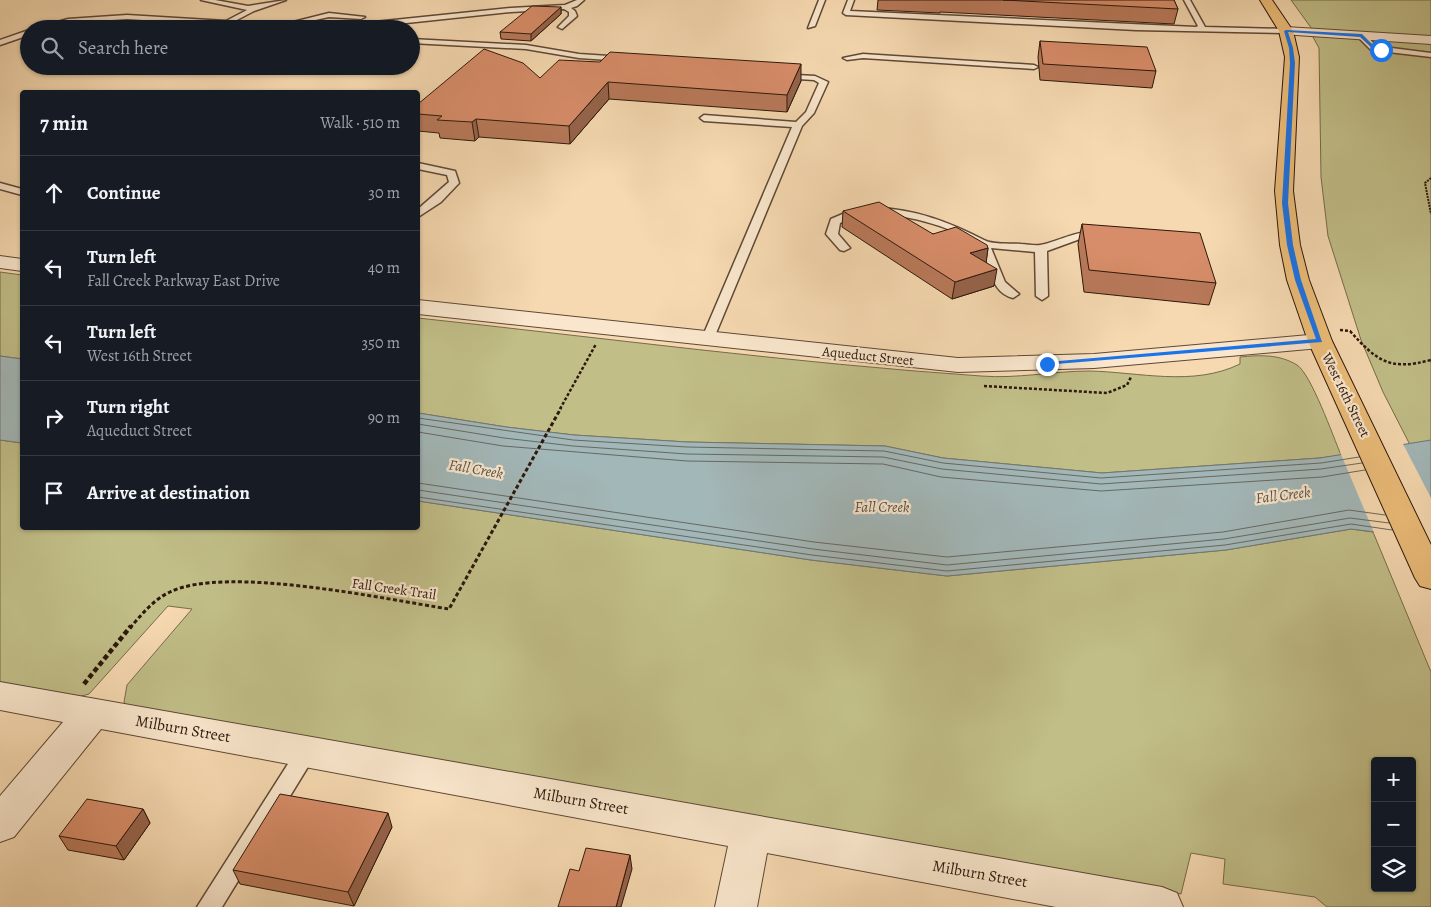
<!DOCTYPE html>
<meta charset="utf-8">
<style>
:root{--surface:#171b24;--page:#242831;--text:#f1f3f6;--muted:#9ea1a6;--line:#363941}
body{margin:0;font-family:Alegreya,serif;background:var(--page);color:var(--text)}
.controls{position:absolute;right:15px;bottom:15px;display:grid;overflow:hidden;border-radius:5px;box-shadow:0 1px 4px #0004}
.controls button{width:45px;height:45px;display:grid;place-items:center;padding:0;border:0;border-bottom:1px solid var(--line);background:var(--surface);color:var(--text);font:25px sans-serif}
.stop{position:absolute;width:15px;height:15px;margin:-11px;border:4px solid #1a73e8;border-radius:50%;background:#fff}
.stop.end{background:#1a73e8;border-color:#fff;box-shadow:0 1px 5px #0008}
.list{margin:0;padding:0;list-style:none}
h2{display:flex;justify-content:space-between;align-items:center;height:65px;margin:0;padding:0 20px;font-size:21px}
h2 small{font-size:16px;font-weight:400;color:var(--muted)}
.list li{display:grid;grid-template-columns:32px 1fr auto;gap:15px;align-items:center;box-sizing:border-box;height:75px;padding:0 20px;border-top:1px solid var(--line)}
.list b{display:block;font-size:19px;white-space:nowrap}
.list p{margin:0;font-size:16px;white-space:nowrap;color:var(--muted)}
.list em{font-size:16px;font-style:normal;color:var(--muted)}
.icon{flex:none;width:28px;height:28px;fill:none;stroke:currentColor;stroke-width:2;stroke-linecap:round;stroke-linejoin:round}
.map{position:relative;flex:none;width:1431px;height:907px;overflow:hidden}
.search{position:absolute;background:var(--surface);box-shadow:0 1px 4px #0004;left:20px;top:20px;width:400px;height:55px;display:flex;align-items:center;gap:12px;box-sizing:border-box;padding:0 18px;border-radius:28px;color:var(--muted);font-size:19px}
.panel{position:absolute;background:var(--surface);box-shadow:0 1px 4px #0004;left:20px;top:90px;width:400px;height:440px;border-radius:5px}
.map>svg:first-child{display:block}
.green{fill:#c1be88;stroke:#776b4a;fill-rule:evenodd}
.water{fill:#a2b7b8;stroke:#737773}
.pier{fill:#f6d9b1}
.lines{fill:none;stroke-linecap:round;stroke-linejoin:round}
.shore{stroke:#686862;stroke-width:1}
.lane-casing{stroke:#5f4835;stroke-width:3}
.street-casing{stroke:#5f4835;stroke-width:2}
.primary-casing{stroke:#2d180c;stroke-width:2}
.path-far3{stroke:#2d180c;stroke-width:2;stroke-dasharray:2 1;stroke-linecap:butt}
.path-far2{stroke:#2d180c;stroke-width:2.5;stroke-dasharray:3 2;stroke-linecap:butt}
.path-far1{stroke:#2d180c;stroke-width:3;stroke-dasharray:4 2.5;stroke-linecap:butt}
.path{stroke:#2d180c;stroke-width:4.5;stroke-dasharray:5 3;stroke-linecap:butt}
.lane{fill:#f9e6cc;fill-rule:evenodd}
.street{fill:#f9e6cc;fill-rule:evenodd}
.primary{fill:#ebbc78;fill-rule:evenodd}
.wall{fill:#b9795a;stroke:#2d180c}
.shaded-wall{fill:#96634a;stroke:#2d180c}
.building{fill:#d78d69;stroke:#2d180c}
.route{fill:#1a73e8}
.labels{text-anchor:middle;dominant-baseline:central;stroke-width:4.5;stroke-linejoin:round;paint-order:stroke}
.street-label{font-size:14px;fill:#2d180c;stroke:#f9e6cc}
.water-label{font-size:15px;font-style:italic;fill:#565048;stroke:#f9e6cc}
.near-street-label{font-size:16px;fill:#2d180c;stroke:#f9e6cc}
</style>
<div class="map">
<svg width="1431" height="907" viewBox="0 0 1431 907">
<rect width="100%" height="100%" fill="#f6d9b1"/>
<filter id="stains"><feTurbulence type="fractalNoise" baseFrequency=".004" numOctaves="4"/><feColorMatrix values="0 0 0 0 .2 0 0 0 0 .09 0 0 0 0 .02 0 0 0 .5 -.17"/></filter>
<radialGradient id="worn" r=".72"><stop offset=".6" stop-color="#630" stop-opacity="0"/><stop offset="1" stop-color="#630" stop-opacity=".3"/></radialGradient>
<g class="green">
<polygon points="1291,0 1431,0 1431,486 1383,392 1361,340 1328,236 1321,177 1319,48 1313,37 1317,36"/>
<polygon points="0,272 22,275 22,359 0,356"/>
<path d="M418,318C605,338 792,363 981,376C1017,379 1053,371 1089,371C1139,372 1193,387 1240,364V357C1260,355 1279,354 1297,365C1311,374 1333,436 1341,455L1320,458L1102,473L943,458L885,446L687,442L574,435L506,427L418,413Z"/>
<path d="M0,440L22,443V528H418V501L811,560L947,576L1226,550L1351,529L1373,532L1431,672V907H1327L1315,897L1223,884L1225,859L1191,853L1181,894L131,713L124,702L127,685L192,609L168,606L89,694L78,697L0,683ZM1375,761H1412V888H1375Z"/>
</g>
<g class="water">
<polygon points="0,356 22,359 22,443 0,440"/>
<polygon points="418,413 506,427 574,435 687,442 885,446 943,458 1102,473 1320,458 1431,440 1431,539 1351,529 1226,550 947,576 811,560 418,501"/>
</g>
<polygon class="pier" points="1402,442 1431,498 1431,542 1375,535 1340,452"/>
<g class="lines">
<g class="shore">
<polyline points="418,418 573,440 687,447 884,451 943,463 1101,478 1321,463 1359,457"/>
<polyline points="418,424 504,438 573,446 687,454 883,457 942,469 1101,484 1321,469 1362,463"/>
<polyline points="418,432 503,446 687,461 883,464 941,477 1101,491 1322,477 1365,470"/>
<polyline points="418,483 814,542 947,557 1223,532 1349,510 1385,515"/>
<polyline points="418,490 813,549 947,565 1224,539 1350,518 1389,523"/>
<polyline points="418,497 812,555 947,571 1225,545 1351,524 1392,530"/>
</g>
<g class="lane-casing">
<g id="lane">
<polygon points="201,0 215,0 248,6 286,0 254,11 235,21 326,27 511,8 565,5 577,0 584,0 577,6 571,8 575,11 577,16 562,29 558,27 569,16 569,12 564,9 511,12 350,29 285,29 127,19 68,23 46,29 33,29 68,19 127,15 226,21 247,10"/>
<polygon points="819,0 825,0 815,26 808,28"/>
<polygon points="848,0 854,0 850,11 1196,27 1198,26 1184,0 1190,0 1205,27 1286,29 1290,31 1286,33 1136,30 846,15 843,13"/>
<polygon points="329,13 365,17 361,19 329,17 297,24 293,22"/>
<polygon points="29,30 29,35 0,45 0,40"/>
<polygon points="1359,34 1365,34 1376,46 1431,53 1431,57 1371,50 1359,38"/>
<polygon points="411,39 526,45 579,54 624,57 628,59 624,61 579,58 526,49 411,43"/>
<polygon points="863,54 1034,65 1038,67 1034,69 863,58 847,60 843,58"/>
<polygon points="778,74 815,76 828,82 814,113 802,126 714,338 708,342 703,341 702,338 792,127 704,121 700,118 704,115 796,122 806,112 819,83 814,80 781,78 778,78"/>
<polygon points="418,163 455,171 459,183 441,202 418,217 418,209 449,182 447,175 418,169"/>
<polygon points="0,183 22,189 22,195 0,189"/>
<path d="M876,208C915,209 949,222 984,240C993,245 1011,243 1021,244C1027,244 1035,246 1040,245C1057,243 1090,222 1106,238L1100,241L1080,239L1047,251L1048,296L1042,300L1036,296L1035,252L991,248L1005,282L1019,294L1013,298C988,291 993,265 980,249C963,228 904,214 877,214C864,214 852,218 840,223L838,234L850,248L844,251L840,250L826,234L831,219L845,213Z"/>
<polygon points="307,743 314,745 317,751 314,757 222,907 197,907 300,745"/>
</g>
</g>
<g class="street-casing">
<g id="street">
<polygon points="1286,27 1431,36 1431,44 1281,34 1279,31"/>
<polygon points="0,256 22,259 22,271 0,268"/>
<polygon points="418,300 958,358 1094,354 1320,334 1328,336 1332,341 1328,346 1320,348 1094,368 958,372 418,314"/>
<polygon points="0,682 1162,887 1177,893 1183,907 1056,907 767,853 757,907 715,907 728,846 101,729 14,837 0,842 0,796 63,722 0,710"/>
</g>
</g>
<g class="primary-casing">
<polygon id="primary" points="1260,0 1272,0 1293,31 1299,57 1293,191 1300,245 1309,280 1332,341 1431,545 1431,589 1420,586 1415,578 1308,341 1287,280 1280,245 1275,191 1285,57 1279,31"/>
</g>
<polyline class="path-far3" points="1431,178 1425,183 1431,214"/>
<g class="path-far2">
<path d="M1340,330L1350,331C1377,361 1389,371 1431,360"/>
<polyline points="984,386 1107,393 1127,385 1131,377"/>
<polyline points="560,409 596,344"/>
</g>
<path class="path-far1" d="M130,628C141,615 154,599 170,592C226,565 384,599 449,609L561,408"/>
<polyline class="path" points="84,684 131,626"/>
<use href="#lane" class="lane"/>
<use href="#street" class="street"/>
<use href="#primary" class="primary"/>
</g>
<g class="wall">
<polygon points="878,0 1174,0 1178,9 1174,24 940,12 940,13 877,10"/>
<polygon points="561,7 561,14 531,41 501,39 500,32"/>
<polygon points="1040,41 1156,71 1152,88 1040,80 1038,57"/>
<polygon points="540,78 801,81 787,112 609,99 570,144 479,137 475,141 440,138 439,133 418,131 418,104"/>
<polygon points="843,211 988,248 986,262 994,286 952,299 842,227"/>
<polygon points="1082,224 1216,283 1209,305 1084,292 1078,244"/>
<polygon points="143,809 150,823 124,860 68,850 59,836"/>
<polygon points="392,827 354,906 240,884 233,870"/>
</g>
<g class="shaded-wall">
<polygon points="561,7 561,14 531,41 531,34"/>
<polygon points="801,64 801,81 787,112 787,95"/>
<polygon points="608,82 609,99 570,144 569,126"/>
<polygon points="476,119 479,137 475,141 472,122"/>
<polygon points="988,248 986,264 970,253"/>
<polygon points="997,269 994,286 952,299 955,282"/>
<polygon points="143,809 150,823 124,860 116,846"/>
<polygon points="388,813 392,827 354,906 348,892"/>
<polygon points="630,855 632,869 621,907 616,907"/>
</g>
<g class="building">
<polygon points="1003,0 1174,0 1178,9"/>
<polygon points="532,6 561,7 531,34 500,32"/>
<polygon points="1040,41 1147,47 1156,71 1043,64"/>
<polygon points="484,49 523,63 540,78 559,60 600,62 610,52 801,64 787,95 608,82 569,126 476,119 472,122 437,120 442,116 418,114 418,104"/>
<polygon points="879,202 933,234 956,227 987,245 988,248 970,253 997,269 955,282 843,211"/>
<polygon points="1082,224 1200,233 1216,283 1089,270"/>
<polygon points="280,794 388,813 348,892 233,870"/>
<polygon points="87,799 143,809 116,846 59,836"/>
<polygon points="586,848 630,855 616,907 558,907 570,869 579,871"/>
</g>
<polygon class="route" points="1286,30 1362,34 1375,47 1383,50 1373,49 1360,37 1288,32 1293,48 1295,63 1288,203 1293,245 1301,280 1322,342 1044,365 1047,362 1316,339 1295,280 1287,245 1282,203 1290,63 1289,48 1284,31"/>
<g class="labels">
<g class="street-label">
<text transform="translate(868 356) rotate(6)">Aqueduct Street</text>
<text transform="translate(1346 395) rotate(64)">West 16th Street</text>
<text transform="translate(394 589) rotate(8)">Fall Creek Trail</text>
</g>
<g class="water-label">
<text transform="translate(476 469) rotate(10)">Fall Creek</text>
<text transform="translate(1283 495) rotate(-7)">Fall Creek</text>
<text x="882" y="507">Fall Creek</text>
</g>
<g class="near-street-label">
<text transform="translate(183 729) rotate(10)">Milburn Street</text>
<text transform="translate(581 801) rotate(10)">Milburn Street</text>
<text transform="translate(980 874) rotate(10)">Milburn Street</text>
</g>
</g>
<rect width="100%" height="100%" filter="url(#stains)"/>
<rect width="100%" height="100%" fill="url(#worn)"/>
</svg>
<div class="controls">
<button>+</button>
<button>−</button>
<button><svg class="icon" aria-label="layers" viewBox="0 0 24 24"><path d="M12 4l9 5-9 5-9-5zM3 14l9 5 9-5"/></svg></button>
</div>
<div class="stop" style="left:1381px;top:50px"></div>
<div class="stop end" style="left:1047px;top:364px"></div>
<div class="search"><svg class="icon" aria-label="search" viewBox="0 0 24 24"><circle cx="10" cy="10" r="6"/><path d="M15 15l6 6"/></svg>Search here</div>
<section class="panel">
<h2>7 min<small>Walk · 510 m</small></h2>
<ul class="list">
<li><svg class="icon" aria-label="ahead" viewBox="0 0 24 24"><path d="M12 20V5M6 11l6-6 6 6"/></svg><div><b>Continue</b></div><em>30 m</em></li>
<li><svg class="icon" aria-label="left" viewBox="0 0 24 24"><path d="M17 20v-9H6M10 6l-5 5 5 5"/></svg><div><b>Turn left</b><p>Fall Creek Parkway East Drive</p></div><em>40 m</em></li>
<li><svg class="icon" aria-label="left" viewBox="0 0 24 24"><path d="M17 20v-9H6M10 6l-5 5 5 5"/></svg><div><b>Turn left</b><p>West 16th Street</p></div><em>350 m</em></li>
<li><svg class="icon" aria-label="right" viewBox="0 0 24 24"><path d="M7 20v-9h11M14 6l5 5-5 5"/></svg><div><b>Turn right</b><p>Aqueduct Street</p></div><em>90 m</em></li>
<li><svg class="icon" aria-label="arrive" viewBox="0 0 24 24"><path d="M6 21V4h12l-3 4 3 4H6"/></svg><div><b>Arrive at destination</b></div></li>
</ul>
</section>
</div>
